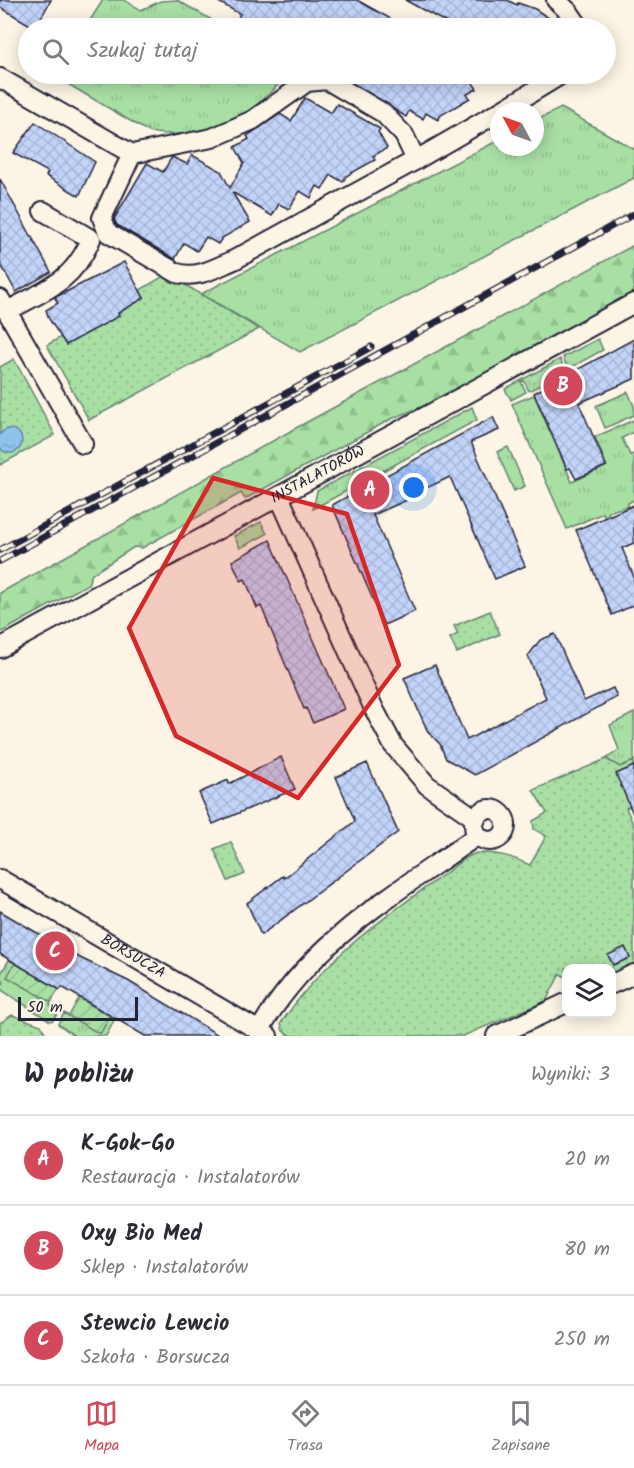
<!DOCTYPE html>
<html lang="pl">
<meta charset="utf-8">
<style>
:root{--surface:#fff;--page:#f2f2f3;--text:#2b2b33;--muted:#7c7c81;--line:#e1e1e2;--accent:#d1495b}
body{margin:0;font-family:Kalam,sans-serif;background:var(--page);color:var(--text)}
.controls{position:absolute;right:18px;bottom:18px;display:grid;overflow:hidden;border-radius:12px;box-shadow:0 3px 15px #0003}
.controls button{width:54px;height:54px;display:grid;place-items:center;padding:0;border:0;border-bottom:2px solid var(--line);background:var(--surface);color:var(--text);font:30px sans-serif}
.compass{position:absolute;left:490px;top:102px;width:54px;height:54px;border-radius:50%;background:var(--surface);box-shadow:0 3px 15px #0003;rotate:311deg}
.scale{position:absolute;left:18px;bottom:15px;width:120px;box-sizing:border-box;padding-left:6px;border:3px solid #22223b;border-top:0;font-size:16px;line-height:21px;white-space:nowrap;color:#22223b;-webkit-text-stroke:4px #fcf5e5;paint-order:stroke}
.you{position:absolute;left:414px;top:488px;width:21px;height:21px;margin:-15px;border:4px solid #fff;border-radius:50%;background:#1a73e8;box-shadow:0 0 0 9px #1a73e833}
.badge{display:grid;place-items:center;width:39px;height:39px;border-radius:50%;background:var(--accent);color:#fff;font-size:20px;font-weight:700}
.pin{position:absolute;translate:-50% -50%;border:3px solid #fff;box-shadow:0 2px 6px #0006}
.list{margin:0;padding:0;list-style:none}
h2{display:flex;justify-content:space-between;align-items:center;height:78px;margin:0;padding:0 24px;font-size:26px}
h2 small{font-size:20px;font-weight:400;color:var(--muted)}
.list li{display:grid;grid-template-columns:39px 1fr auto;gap:18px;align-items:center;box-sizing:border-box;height:90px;padding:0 24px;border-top:2px solid var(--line)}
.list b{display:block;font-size:22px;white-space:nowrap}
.list p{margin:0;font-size:20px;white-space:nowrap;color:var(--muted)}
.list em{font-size:20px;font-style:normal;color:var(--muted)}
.icon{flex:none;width:33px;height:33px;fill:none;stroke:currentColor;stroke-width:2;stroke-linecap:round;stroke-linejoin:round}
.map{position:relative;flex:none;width:634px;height:1036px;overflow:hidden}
.search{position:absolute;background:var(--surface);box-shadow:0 3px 15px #0003;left:18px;right:18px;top:18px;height:66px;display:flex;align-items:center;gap:15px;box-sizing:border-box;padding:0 21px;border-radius:33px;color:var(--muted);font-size:22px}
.sheet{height:348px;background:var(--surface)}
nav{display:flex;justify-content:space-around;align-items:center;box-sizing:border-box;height:84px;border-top:2px solid var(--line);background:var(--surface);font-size:16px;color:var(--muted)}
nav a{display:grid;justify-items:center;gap:3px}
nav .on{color:var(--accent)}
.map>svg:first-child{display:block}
.grass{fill:url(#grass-tufts);stroke:#658170;stroke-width:1.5}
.forest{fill:url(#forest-firs);stroke:#658170;stroke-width:1.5}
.park{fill:url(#park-dots);stroke:#658170;stroke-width:1.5}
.garden{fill:url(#garden-furrows);stroke:#658170;stroke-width:1.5}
.water{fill:url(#water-ripples);stroke:#6383a5;stroke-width:1.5}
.building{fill:url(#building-cross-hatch);stroke:#22223b;stroke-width:1.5}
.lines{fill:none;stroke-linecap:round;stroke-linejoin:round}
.street-casing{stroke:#22223b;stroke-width:22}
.street{stroke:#fcf5e5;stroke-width:18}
.rail-casing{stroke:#22223b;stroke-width:7}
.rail{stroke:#fcf5e5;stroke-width:4.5;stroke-dasharray:14;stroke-linecap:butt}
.marked{fill:#d62828;fill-opacity:0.2;stroke:#d62828;stroke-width:4.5;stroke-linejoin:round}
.labels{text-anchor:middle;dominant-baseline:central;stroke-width:4.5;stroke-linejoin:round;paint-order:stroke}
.street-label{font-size:15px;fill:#22223b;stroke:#fcf5e5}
</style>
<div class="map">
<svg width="634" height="1036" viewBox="0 0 634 1036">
<defs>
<pattern id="grass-tufts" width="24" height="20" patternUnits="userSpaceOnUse" patternTransform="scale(1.5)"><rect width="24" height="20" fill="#a8e0a4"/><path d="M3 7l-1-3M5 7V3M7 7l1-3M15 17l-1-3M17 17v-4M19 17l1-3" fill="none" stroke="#90c08e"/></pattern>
<pattern id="forest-firs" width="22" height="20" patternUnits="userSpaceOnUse" patternTransform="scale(1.5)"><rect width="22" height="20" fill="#a8e0a4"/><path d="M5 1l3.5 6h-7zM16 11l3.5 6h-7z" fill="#90c08e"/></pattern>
<pattern id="park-dots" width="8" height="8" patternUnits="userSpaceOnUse" patternTransform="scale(1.5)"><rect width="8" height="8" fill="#a8e0a4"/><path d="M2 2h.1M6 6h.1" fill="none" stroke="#90c08e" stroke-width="1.8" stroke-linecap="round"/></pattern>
<pattern id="garden-furrows" width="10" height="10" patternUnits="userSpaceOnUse" patternTransform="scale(1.5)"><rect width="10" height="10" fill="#a8e0a4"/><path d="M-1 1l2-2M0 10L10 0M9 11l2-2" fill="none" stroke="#90c08e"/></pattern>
<pattern id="water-ripples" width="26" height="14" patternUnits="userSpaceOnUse" patternTransform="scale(1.5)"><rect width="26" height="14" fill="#8ec3ec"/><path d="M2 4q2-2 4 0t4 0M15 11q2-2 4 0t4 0" fill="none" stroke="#7aa7cb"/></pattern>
<pattern id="building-cross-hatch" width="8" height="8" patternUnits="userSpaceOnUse" patternTransform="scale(1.5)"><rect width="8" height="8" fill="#c3d4fa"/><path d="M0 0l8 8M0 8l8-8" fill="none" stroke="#a7b6d7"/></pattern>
</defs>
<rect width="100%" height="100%" fill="#fcf5e5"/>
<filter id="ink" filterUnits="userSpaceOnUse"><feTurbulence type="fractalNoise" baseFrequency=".0167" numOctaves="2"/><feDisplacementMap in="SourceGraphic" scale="12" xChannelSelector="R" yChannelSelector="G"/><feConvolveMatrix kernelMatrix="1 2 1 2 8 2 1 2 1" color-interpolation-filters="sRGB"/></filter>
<g filter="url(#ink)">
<g class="grass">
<polygon points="103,0 124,0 141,10 161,1 177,0 226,28 85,28"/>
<path d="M58,74H287C254,117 203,142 149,132L56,77Z"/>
<polygon points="561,108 634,149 634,178 300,352 201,294 499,140 499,147 535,147 535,121"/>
<polygon points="598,339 603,350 568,369 563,357"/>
<polygon points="560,359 565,371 529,391 524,381 521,382 526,392 511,400 505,389"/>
<polygon points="628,392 634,406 634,415 605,428 596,406"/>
<polygon points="534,395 572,482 607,466 595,437 634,420 634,432 622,438 630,455 634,454 634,500 628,503 628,506 608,512 609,514 605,516 603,513 567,529 512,404"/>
<polygon points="472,407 477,420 313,509 317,491"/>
<polygon points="508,447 525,486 514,491 497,452"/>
<polygon points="261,522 267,534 240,548 234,536"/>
<polygon points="634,713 634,761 620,767 606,759 619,750 610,725"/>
<polygon points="9,960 15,963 8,977 51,1002 50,1005 60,1010 53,1020 50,1021 3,991 0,985 4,983 0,975"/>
<polygon points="64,1013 100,1034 110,1016 115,1019 106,1036 75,1036 58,1024"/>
</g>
<polygon class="forest" points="634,245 634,292 431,403 391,419 245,499 241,493 142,548 134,547 92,574 88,584 0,633 0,593 296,428"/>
<g class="park">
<polygon points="167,274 259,329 89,420 47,345 61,337 66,345 119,316 118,313 144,298 140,290"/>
<polygon points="14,359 55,435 0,465 0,367"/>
<polygon points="490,611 500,634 457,653 450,638 458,634 454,626"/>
<path d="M606,759L620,767L634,761V804L626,808L634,826V965L612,974V968H566V977L560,974L546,1001L463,1036H291L283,1031L281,1023C325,958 380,920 443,875C452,869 467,854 478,853C498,852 512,857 530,865L546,836L534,829L533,821L547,813L533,790Z"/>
<polygon points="231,842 245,874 228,881 214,849"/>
<polygon points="12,1015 41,1025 47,1036 0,1036 0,1023"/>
</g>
<g class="garden">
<polygon points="15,963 59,989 51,1002 7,977"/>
<polygon points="79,998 110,1016 100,1034 69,1016"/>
</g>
<circle class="water" cx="10" cy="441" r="12"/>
<g class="building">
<polygon points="0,0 51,0 35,28 0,7"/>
<polygon points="215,0 357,0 407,28 252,28 237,20 240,14"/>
<polygon points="405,0 507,0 517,5 518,3 535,9 564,28 456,28"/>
<polygon points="338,74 467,74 477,89 467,94 470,98 441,115 438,120 426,113 423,119 409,111 406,117"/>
<polygon points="305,98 331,113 337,104 380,129 378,132 387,148 373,156 375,160 346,176 343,182 331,175 322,189 317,186 311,198 300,191 289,209 279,204 272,216 232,192 250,222 222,238 218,244 206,237 197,251 184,243 175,259 117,225 114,219 147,163 163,172 172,157 187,164 192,155 221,171 230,188 244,163 235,147 249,139 247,136 280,114 291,121"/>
<polygon points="35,122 95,162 79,196 46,176 48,172 13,153"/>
<polygon points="0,179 51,272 16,292 0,263"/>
<polygon points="124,262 144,298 118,313 119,316 66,345 49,319 46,310 58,303 55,298 58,296"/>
<polygon points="634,339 634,379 579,403 606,466 576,479 570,468 567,469 534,393"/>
<polygon points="493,417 499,430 471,442 525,566 495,579 450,477 424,489 425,492 373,515 415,611 384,625 332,505"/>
<polygon points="634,505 634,543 622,548 634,577 634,605 612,615 576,530"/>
<polygon points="270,540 344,709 313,723 306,708 304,709 261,606 257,608 245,579 241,581 232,561"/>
<polygon points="555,634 584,701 613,688 617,697 475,775 446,759 440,744 428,732 404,678 435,665 467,740 546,698 528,656 540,640"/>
<polygon points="281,757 295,789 213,824 199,793 228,780 229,784"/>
<polygon points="367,763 398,832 261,935 247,903 283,876 284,878 355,821 336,777"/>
<polygon points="634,766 634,816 616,774"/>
<polygon points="0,911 78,957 128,981 220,1036 145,1036 62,987 60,990 0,954"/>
<polygon points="625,947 630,958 613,965 608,955"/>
</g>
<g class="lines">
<g class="street-casing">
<g id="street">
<polyline points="556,0 569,12 580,28"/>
<path d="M0,78L132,154L212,138L253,120L307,82L327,80L383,113L404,135L416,160L234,260C215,268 198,279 177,273L108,233L102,218L132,154"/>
<polyline points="501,111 562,74"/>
<polyline points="416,160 499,112"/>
<polyline points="0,299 83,444"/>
<path d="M7,311C46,290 73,282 91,239L43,211"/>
<polyline points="279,496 374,709 393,745 427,785 476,819"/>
<path id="s1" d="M0,648L634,303"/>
<circle cx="490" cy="825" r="16"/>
<path id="s2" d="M0,879L268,1036"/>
<polyline points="612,984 634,974"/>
<path d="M259,1031C310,942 396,893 478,835"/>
<polyline points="496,1036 566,1003"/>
</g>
</g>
<use href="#street" class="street"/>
<g class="rail-casing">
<g id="rail">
<polyline points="0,550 371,347"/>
<polyline points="0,561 634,214"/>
</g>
</g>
<use href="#rail" class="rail"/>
</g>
</g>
<path class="marked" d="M213,478L347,514L399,665L298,798L176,736L129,628Z"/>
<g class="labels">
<g class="street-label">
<text stroke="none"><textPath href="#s1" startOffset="362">INSTALATORÓW</textPath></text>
<text stroke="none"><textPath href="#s2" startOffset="154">BORSUCZA</textPath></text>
</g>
</g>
</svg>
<div class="controls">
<button><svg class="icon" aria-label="layers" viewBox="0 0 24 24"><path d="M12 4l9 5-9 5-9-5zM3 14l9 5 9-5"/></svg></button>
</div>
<svg class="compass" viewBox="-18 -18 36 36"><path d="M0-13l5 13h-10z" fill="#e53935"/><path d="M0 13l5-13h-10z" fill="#7c7c81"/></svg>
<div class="scale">50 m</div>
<div class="you"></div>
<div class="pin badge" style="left:370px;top:490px">A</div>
<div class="pin badge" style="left:563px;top:386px">B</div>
<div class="pin badge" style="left:55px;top:951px">C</div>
<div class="search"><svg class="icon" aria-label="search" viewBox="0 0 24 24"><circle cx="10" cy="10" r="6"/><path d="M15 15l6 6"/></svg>Szukaj tutaj</div>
</div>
<section class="sheet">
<h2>W pobliżu<small>Wyniki: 3</small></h2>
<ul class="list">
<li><span class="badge">A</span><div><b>K-Gok-Go</b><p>Restauracja · Instalatorów</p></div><em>20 m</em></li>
<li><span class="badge">B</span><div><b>Oxy Bio Med</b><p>Sklep · Instalatorów</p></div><em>80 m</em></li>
<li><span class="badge">C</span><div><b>Stewcio Lewcio</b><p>Szkoła · Borsucza</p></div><em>250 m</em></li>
</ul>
</section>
<nav>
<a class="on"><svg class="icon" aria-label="map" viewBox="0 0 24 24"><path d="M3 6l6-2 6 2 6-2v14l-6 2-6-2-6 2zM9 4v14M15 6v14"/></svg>Mapa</a>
<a><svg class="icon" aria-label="directions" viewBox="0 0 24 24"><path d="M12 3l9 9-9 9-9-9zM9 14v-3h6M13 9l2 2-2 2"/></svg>Trasa</a>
<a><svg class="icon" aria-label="saved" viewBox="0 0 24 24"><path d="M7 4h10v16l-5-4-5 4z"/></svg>Zapisane</a>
</nav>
